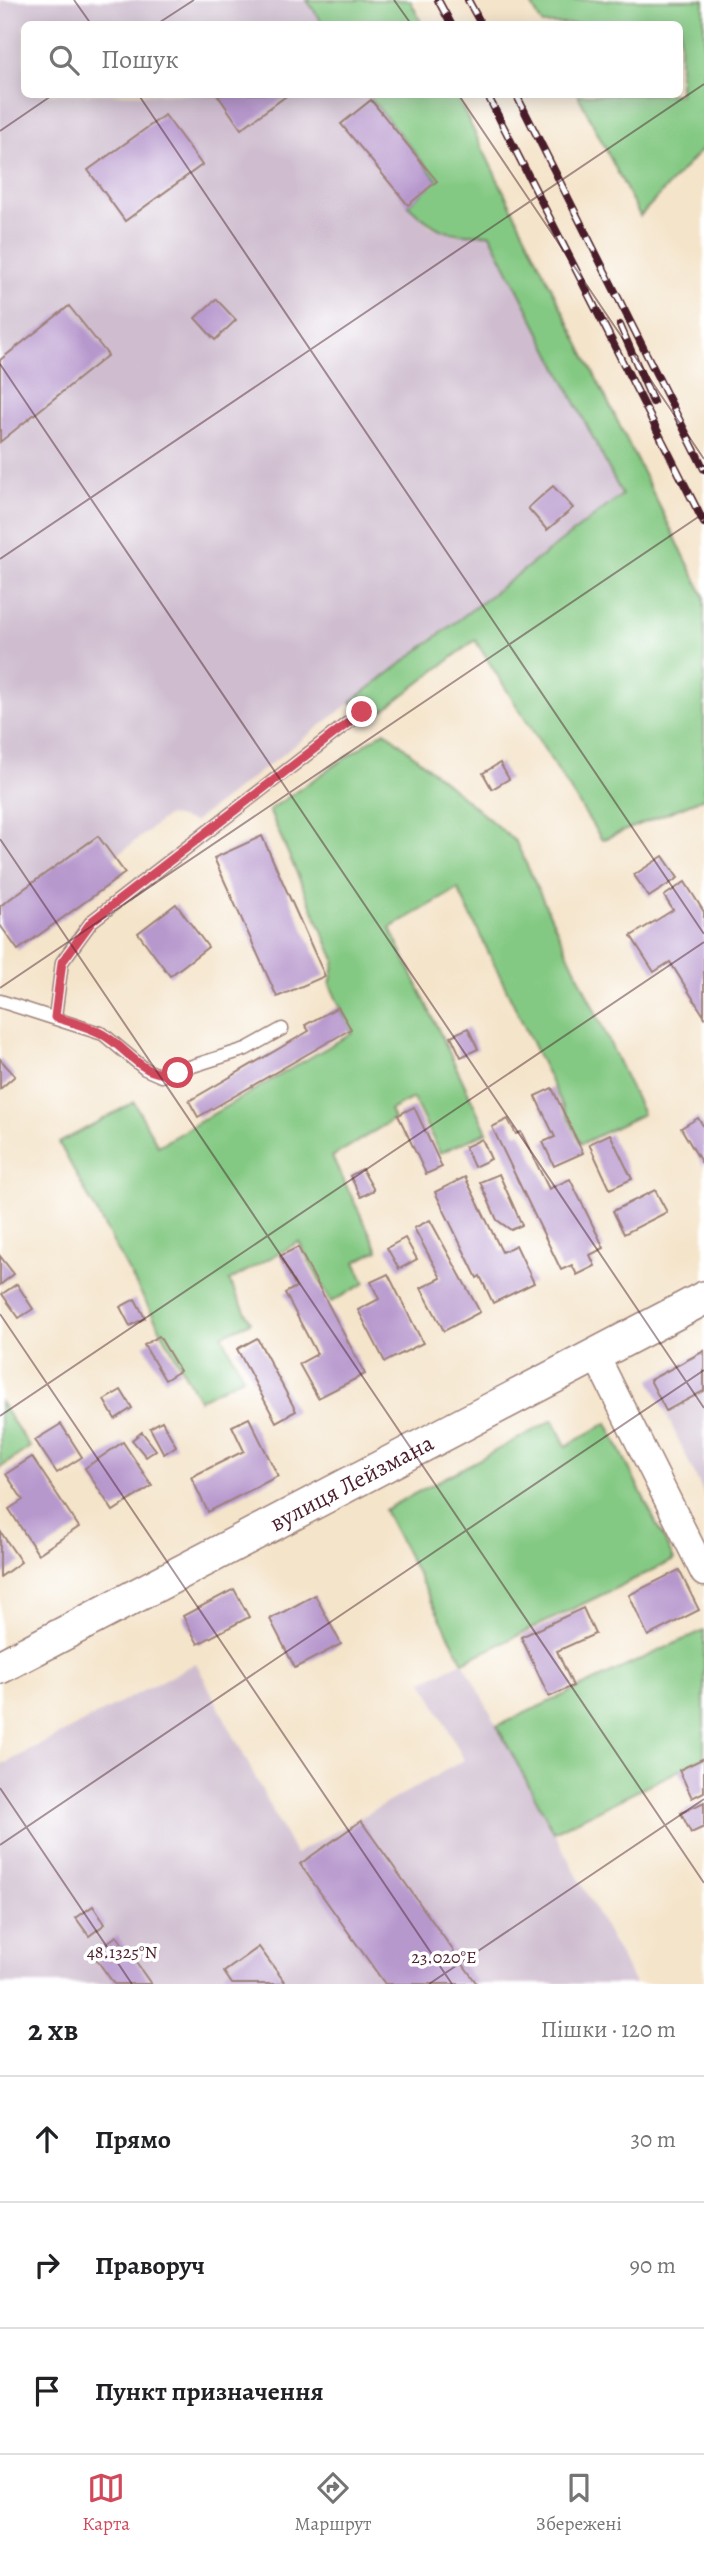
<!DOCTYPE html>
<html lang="uk">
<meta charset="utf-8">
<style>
:root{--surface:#fff;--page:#f6f6f6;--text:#202124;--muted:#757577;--line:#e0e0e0;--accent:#d1495b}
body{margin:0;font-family:Alegreya,serif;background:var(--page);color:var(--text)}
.stop{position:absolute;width:21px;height:21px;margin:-16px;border:5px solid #d1495b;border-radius:50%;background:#fff}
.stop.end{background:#d1495b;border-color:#fff;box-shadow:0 2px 7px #0008}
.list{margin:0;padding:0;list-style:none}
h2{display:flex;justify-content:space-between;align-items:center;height:91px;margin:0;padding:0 28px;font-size:30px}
h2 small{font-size:23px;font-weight:400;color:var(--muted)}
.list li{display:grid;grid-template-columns:46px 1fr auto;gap:21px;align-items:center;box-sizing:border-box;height:126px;padding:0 28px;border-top:2px solid var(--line)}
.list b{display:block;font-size:26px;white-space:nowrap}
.list em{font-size:23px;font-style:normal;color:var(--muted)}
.icon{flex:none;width:38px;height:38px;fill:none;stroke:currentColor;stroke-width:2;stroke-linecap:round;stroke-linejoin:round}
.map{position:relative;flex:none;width:704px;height:1984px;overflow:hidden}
.search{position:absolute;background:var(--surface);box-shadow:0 4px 18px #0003;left:21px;right:21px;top:21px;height:77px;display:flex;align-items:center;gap:18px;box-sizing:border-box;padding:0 24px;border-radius:10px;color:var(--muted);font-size:26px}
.sheet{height:469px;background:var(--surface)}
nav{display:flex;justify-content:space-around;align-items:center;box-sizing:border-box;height:98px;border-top:2px solid var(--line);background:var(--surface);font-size:19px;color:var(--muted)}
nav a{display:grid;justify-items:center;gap:4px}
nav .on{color:var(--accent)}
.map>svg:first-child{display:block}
.industrial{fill:#cfbdcf}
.green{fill:#84c983;stroke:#677457;stroke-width:2}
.building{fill:#b798cd}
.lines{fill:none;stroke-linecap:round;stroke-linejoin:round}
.service-casing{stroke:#9f827a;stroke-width:15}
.minor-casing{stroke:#9f827a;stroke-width:29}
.tertiary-casing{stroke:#9f827a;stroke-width:36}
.service{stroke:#fff;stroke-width:12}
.minor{stroke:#fff;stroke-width:26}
.tertiary{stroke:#fff;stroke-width:33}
.rail-casing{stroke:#4a1f2b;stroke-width:8}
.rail{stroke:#fff;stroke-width:5;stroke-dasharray:16;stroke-linecap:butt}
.route{stroke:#d1495b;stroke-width:9}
.ticks{fill:none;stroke:#4a1f2b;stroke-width:2;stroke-opacity:0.45}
.labels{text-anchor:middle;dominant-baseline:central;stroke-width:7;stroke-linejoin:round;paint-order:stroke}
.street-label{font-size:24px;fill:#4a1f2b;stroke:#fff}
.ticks-label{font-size:18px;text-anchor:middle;fill:#4a1f2b;stroke:#fff;stroke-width:7;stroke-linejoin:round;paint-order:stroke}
</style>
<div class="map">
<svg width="704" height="1984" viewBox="0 0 704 1984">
<rect width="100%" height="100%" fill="#fff"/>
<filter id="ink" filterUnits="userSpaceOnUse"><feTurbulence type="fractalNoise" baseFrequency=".0143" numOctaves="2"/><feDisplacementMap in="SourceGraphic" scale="14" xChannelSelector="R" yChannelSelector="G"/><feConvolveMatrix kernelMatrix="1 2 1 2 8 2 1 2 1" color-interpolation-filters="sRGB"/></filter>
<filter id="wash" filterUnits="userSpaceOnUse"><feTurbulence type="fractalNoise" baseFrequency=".00686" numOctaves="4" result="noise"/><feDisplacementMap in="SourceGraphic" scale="28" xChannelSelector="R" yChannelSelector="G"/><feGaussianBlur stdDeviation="1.57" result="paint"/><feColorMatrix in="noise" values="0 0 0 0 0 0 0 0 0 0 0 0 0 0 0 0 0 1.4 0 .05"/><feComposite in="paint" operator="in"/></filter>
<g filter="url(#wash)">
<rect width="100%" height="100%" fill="#f4e4ca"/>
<g class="industrial">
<polygon points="0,0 307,0 323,24 24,24 24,94 368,95 437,181 408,206 430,226 456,235 489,234 622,496 194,822 168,815 114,858 125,873 18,950 0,925"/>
<polygon points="704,1351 704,1494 650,1380"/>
<polygon points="463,1662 635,1984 0,1984 0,1766 196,1663 295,1854 464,1760 423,1681"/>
</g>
<g class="green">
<polygon points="307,0 410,0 422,24 323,24"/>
<polygon points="529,0 704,0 704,147 640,216 578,95 680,94 680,24 542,24"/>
<path d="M368,95H456L704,596V798L602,840L475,640L371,720L351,702L622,495L490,234C450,236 437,233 408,205L437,180Z"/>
<polygon points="385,731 516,842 643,1114 581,1144 458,889 390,928 487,1132 440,1153 413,1098 390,1110 394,1119 332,1157 378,1250 355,1262 365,1283 331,1302 299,1242 229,1281 251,1322 222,1335 243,1377 199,1400 59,1143 134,1102 158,1146 352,1033 330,985 335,960 269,810"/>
<polygon points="0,1402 30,1447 0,1468"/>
<polygon points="553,1420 566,1446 607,1423 674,1560 463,1662 384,1510"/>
<polygon points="704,1630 704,1758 554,1832 497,1726"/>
</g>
<g id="blocks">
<g class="building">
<polygon points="217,94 289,94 241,129"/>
<polygon points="371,100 437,181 408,205 341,124"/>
<polygon points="165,115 202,165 125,221 88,170"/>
<polygon points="216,299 236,320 215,340 195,318"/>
<polygon points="69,306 108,355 0,442 0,360"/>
<polygon points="553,486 573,508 547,530 528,508"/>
<polygon points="500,763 509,779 492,789 483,773"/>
<polygon points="98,836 125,873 18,950 0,925 0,906"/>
<polygon points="262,836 325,976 277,997 214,858"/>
<polygon points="663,856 678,878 649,897 634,875"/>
<polygon points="685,882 704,912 704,1016 670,962 654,972 631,936 673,910 664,896"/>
<polygon points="176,904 208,947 170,976 138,933"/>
<polygon points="338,1007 351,1029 198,1117 189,1101 309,1031 305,1025"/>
<polygon points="468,1028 478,1049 461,1057 451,1036"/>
<polygon points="0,1059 15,1076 0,1089"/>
<polygon points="552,1088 583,1153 554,1166 543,1142 555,1137 535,1096"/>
<polygon points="414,1107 442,1167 426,1174 398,1115"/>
<polygon points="698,1118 704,1127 704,1167 681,1128"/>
<polygon points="508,1119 516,1134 521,1132 549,1189 570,1179 604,1248 590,1255 595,1266 577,1275 572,1265 561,1270 492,1127"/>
<polygon points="610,1134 632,1179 610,1189 589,1144"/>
<polygon points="482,1139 491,1159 474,1167 465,1147"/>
<polygon points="362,1169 374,1190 361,1197 350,1176"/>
<polygon points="499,1174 522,1225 511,1230 497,1220 480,1182"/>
<polygon points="465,1177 502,1252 516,1245 534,1283 493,1303 480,1276 477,1278 435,1192"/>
<polygon points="655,1190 667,1212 624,1234 613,1211"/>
<polygon points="430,1220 480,1312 444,1331 421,1288 441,1278 414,1228"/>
<polygon points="405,1238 417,1259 399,1269 387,1248"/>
<polygon points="298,1247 365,1374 318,1398 299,1364 317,1354 285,1293 296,1287 280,1256"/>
<polygon points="0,1256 14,1274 0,1285"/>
<polygon points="388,1274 423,1343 385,1362 358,1310 379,1299 371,1282"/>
<polygon points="17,1284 33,1309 19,1318 2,1294"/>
<polygon points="135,1299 145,1318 130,1326 120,1307"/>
<polygon points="159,1336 180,1371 165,1380 144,1345"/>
<polygon points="257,1338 296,1411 276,1422 237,1349"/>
<polygon points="704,1351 704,1391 666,1411 650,1380"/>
<polygon points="121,1390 132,1408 115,1419 104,1400"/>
<polygon points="249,1418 278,1476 208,1512 191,1477 244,1451 232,1426"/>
<polygon points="162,1421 176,1446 164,1454 150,1428"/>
<polygon points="61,1424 82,1457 57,1473 35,1440"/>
<polygon points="142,1432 156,1450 146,1457 132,1440"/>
<polygon points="123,1442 152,1486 113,1511 85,1468"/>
<polygon points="32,1457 79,1527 38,1554 9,1509 23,1500 6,1474"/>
<polygon points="0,1531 21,1562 0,1577"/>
<polygon points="679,1570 699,1610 648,1636 629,1595"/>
<polygon points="234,1589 249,1617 198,1644 183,1616"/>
<polygon points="315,1595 341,1644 295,1668 270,1619"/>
<polygon points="583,1608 595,1634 557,1651 573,1686 549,1697 521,1637"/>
<polygon points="704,1758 704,1792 692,1798 679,1770"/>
<polygon points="704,1802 704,1827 691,1833 681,1813"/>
<polygon points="361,1821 477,1984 385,1984 300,1864"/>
<polygon points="93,1906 105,1924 89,1936 76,1918"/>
<polygon points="117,1936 151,1984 114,1984 92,1953"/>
<polygon points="259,1947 286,1984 232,1984 224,1972"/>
</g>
</g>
</g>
<g filter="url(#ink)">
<use href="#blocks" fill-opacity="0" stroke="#9f827a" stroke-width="2"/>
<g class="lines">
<g class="service-casing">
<g id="service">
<polyline points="0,1001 103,1034 145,1069 161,1076 246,1049 282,1029"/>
<polyline points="55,1017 62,962 92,921 362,712"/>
</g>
</g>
<g class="minor-casing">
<polyline id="minor" points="595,1354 704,1573"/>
</g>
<g class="tertiary-casing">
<g id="tertiary">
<path id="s1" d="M0,1667L704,1298"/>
</g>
</g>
<use href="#service" class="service"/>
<use href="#minor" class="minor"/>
<use href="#tertiary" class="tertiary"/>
<g class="rail-casing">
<g id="rail">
<polyline points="438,0 451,24"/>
<polyline points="468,0 481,24"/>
<polyline points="487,94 704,523"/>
<polyline points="516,94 704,469"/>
<polyline points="620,325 653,402"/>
</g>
</g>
<use href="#rail" class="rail"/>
</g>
</g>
<g class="lines" filter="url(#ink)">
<path class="route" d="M178,1073C140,1079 131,1050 102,1034C88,1026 70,1022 55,1017L62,962L92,921L362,712"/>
</g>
<path class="ticks" d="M74,0L91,24M394,0L411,24M157,24L194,0M138,94L704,934M458,94L704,459M0,131L54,94M0,364L704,1408M0,559L704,84M0,839L704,1883M0,988L704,513M0,1314L452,1984M0,1416L704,942M0,1788L132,1984M0,1845L704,1370M429,1984L704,1799"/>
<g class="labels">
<g class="street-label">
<text stroke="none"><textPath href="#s1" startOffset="397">вулиця Лейзмана</textPath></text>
</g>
</g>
<g class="ticks-label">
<text x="122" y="1958">48.1325°N</text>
<text x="444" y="1963">23.020°E</text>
</g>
</svg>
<div class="stop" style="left:178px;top:1073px"></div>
<div class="stop end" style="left:362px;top:712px"></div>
<div class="search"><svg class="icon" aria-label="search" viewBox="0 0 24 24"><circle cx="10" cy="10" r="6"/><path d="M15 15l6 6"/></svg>Пошук</div>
</div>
<section class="sheet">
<h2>2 хв<small>Пішки · 120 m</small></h2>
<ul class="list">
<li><svg class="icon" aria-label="ahead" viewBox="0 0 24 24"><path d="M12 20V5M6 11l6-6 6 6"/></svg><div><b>Прямо</b></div><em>30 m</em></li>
<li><svg class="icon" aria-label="right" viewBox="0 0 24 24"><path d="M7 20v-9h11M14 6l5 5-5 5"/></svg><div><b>Праворуч</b></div><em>90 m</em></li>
<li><svg class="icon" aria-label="arrive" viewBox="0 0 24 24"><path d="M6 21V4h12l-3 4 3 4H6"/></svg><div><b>Пункт призначення</b></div></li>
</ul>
</section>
<nav>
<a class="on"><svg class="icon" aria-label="map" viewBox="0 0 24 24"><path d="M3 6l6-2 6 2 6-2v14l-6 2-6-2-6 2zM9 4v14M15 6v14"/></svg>Карта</a>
<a><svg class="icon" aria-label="directions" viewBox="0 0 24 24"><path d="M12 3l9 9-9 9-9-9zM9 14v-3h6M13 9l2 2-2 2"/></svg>Маршрут</a>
<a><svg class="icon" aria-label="saved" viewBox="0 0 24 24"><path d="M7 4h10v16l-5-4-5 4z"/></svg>Збережені</a>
</nav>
